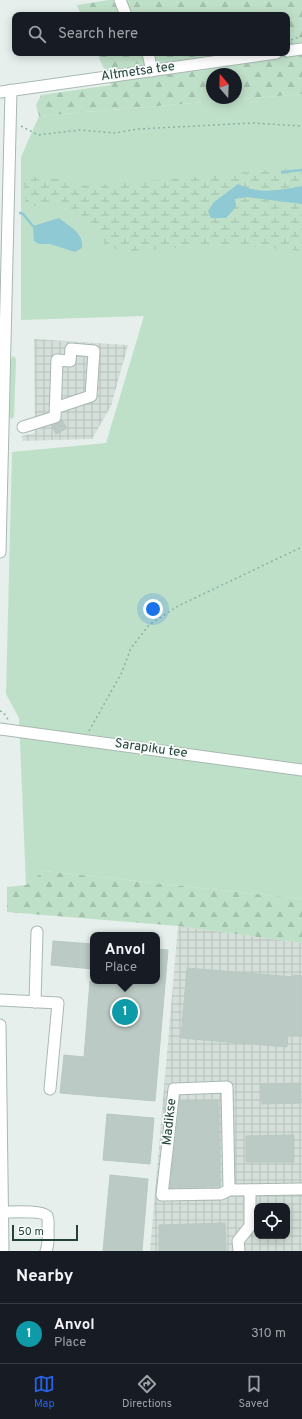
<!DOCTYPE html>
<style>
:root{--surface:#171b24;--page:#242831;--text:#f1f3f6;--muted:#9ea1a6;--line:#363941;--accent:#2563eb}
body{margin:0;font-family:Overpass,sans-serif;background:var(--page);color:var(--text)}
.controls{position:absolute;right:12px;bottom:12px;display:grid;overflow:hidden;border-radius:8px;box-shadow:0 2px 10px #0003}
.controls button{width:36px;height:36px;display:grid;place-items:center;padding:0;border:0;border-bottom:1px solid var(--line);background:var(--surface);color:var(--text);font:20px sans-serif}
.compass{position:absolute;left:206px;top:68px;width:36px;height:36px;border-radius:50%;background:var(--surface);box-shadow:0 2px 10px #0003;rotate:341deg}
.scale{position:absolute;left:12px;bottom:10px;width:66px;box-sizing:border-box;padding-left:4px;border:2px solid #24423a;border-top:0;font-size:11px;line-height:14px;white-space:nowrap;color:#24423a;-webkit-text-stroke:3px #f7fbf9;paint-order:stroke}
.you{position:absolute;left:153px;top:609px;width:14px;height:14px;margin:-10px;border:3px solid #fff;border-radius:50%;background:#1a73e8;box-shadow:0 0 0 6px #1a73e833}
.badge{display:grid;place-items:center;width:26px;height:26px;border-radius:50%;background:var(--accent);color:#fff;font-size:13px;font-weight:700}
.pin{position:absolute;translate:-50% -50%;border:2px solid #fff;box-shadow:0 1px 4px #0006}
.popup{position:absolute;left:90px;top:932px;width:70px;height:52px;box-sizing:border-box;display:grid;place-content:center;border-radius:8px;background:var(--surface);filter:drop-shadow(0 1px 3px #0005);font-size:13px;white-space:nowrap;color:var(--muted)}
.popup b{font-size:15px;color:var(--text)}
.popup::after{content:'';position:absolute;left:50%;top:100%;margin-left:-8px;border:8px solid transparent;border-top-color:var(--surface)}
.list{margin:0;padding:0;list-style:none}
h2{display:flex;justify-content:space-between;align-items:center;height:52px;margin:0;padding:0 16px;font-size:17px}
h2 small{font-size:13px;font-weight:400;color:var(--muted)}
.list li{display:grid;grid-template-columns:26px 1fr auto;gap:12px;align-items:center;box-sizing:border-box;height:60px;padding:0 16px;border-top:1px solid var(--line)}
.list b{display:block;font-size:15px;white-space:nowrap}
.list p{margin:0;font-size:13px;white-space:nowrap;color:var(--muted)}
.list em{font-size:13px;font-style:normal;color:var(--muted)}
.icon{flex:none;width:22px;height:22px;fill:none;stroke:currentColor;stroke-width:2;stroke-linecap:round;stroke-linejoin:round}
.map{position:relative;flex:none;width:302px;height:1251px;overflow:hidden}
.search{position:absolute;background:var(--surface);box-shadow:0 2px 10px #0003;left:12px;right:12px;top:12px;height:44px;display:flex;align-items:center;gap:10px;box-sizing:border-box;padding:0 14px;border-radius:8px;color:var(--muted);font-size:15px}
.sheet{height:112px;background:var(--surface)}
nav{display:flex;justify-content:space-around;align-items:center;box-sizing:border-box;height:56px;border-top:1px solid var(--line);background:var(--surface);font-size:11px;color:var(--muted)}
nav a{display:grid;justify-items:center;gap:2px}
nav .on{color:var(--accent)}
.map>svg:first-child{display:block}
.industrial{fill:url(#industrial-grid);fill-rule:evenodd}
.grass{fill:#bfe0c8}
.forest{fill:url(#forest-firs);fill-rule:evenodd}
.wetland{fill:url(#wetland-marsh)}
.water{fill:#8ec9d4}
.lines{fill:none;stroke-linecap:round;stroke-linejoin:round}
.stream{stroke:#8ec9d4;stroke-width:2.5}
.building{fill:#bbcac4;stroke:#b8c9c2}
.minor-casing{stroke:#a8b8b2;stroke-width:13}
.path{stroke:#86b3a5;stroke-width:1.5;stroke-dasharray:2 3;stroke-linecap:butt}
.minor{stroke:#fff;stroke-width:11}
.labels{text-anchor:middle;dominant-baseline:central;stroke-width:3.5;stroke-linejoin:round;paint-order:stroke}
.street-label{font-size:13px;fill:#24423a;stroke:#f7fbf9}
</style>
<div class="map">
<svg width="302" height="1251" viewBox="0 0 302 1251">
<defs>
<pattern id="industrial-grid" width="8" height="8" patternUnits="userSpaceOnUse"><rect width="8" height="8" fill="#d4dfda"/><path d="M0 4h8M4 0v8" fill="none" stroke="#b6c1bc"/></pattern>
<pattern id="forest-firs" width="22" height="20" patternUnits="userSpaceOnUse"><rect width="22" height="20" fill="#bfe0c8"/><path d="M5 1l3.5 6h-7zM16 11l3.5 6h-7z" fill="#a4c1ad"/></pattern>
<pattern id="wetland-marsh" width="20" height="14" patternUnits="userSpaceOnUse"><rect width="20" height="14" fill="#bfe0c8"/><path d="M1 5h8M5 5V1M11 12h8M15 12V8" fill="none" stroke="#a4c1ad"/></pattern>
</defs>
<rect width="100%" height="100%" fill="#e6efeb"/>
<g class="industrial">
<polygon points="34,339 128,345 111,406 92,439 22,441 22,436 35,433"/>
<path d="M178,926L302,943V1251H150ZM257,1206H287V1236H257Z"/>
</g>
<g class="grass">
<polygon points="302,94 302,899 44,871 26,885 19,718 6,694 12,452 106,443 144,316 21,320 21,157 39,116"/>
<polygon points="13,356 15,357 16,360 14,417 12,419 8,417 10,360"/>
</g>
<g class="forest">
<path d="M109,0H302V94L39,116L36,105L41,95L111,85L97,53H287V15H81L77,5ZM212,74H236V98H212Z"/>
<polygon points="44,871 302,899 302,943 178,926 7,912 7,887 26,885"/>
</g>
<polygon class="wetland" points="302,167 302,251 220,244 134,251 107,248 93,225 77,211 51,203 35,206 26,210 24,178 30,176 57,179 82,185 116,184"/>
<g class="water">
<path d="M238,184C261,195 279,190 302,186V204L247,197L235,199L236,207L226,218H211L208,211L214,202Z"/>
<path d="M59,218C70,227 84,233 82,248L75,252L50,244H39L34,241L33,226Z"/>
</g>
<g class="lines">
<g class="stream">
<polyline points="282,172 302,170"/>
<polyline points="20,213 23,214 33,226"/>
</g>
</g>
<g class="building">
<polygon points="62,420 67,428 56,434 52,426"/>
<polygon points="53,941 93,944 93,969 51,965"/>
<polygon points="157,949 168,950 155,1101 60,1093 64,1055 84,1057 90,981 157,981"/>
<polygon points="187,968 294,977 294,975 302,976 302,1036 288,1035 287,1047 181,1038"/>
<polygon points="300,1083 301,1103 262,1104 261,1084"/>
<polygon points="218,1100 220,1186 170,1187 180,1101"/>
<polygon points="107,1114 154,1118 150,1164 103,1160"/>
<polygon points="294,1135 294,1162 246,1162 246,1136"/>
<polygon points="110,1175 148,1179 142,1251 103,1251"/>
<polygon points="225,1223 226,1251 159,1251 159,1225"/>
</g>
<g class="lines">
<g class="minor-casing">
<g id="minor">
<polyline points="120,0 126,15"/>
<polyline points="287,51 302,49"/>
<polyline points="148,53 152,71"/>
<polyline points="0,92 276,53"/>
<polyline points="23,427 55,417 57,360 70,361 71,349 94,351 91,396 55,408"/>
<polyline points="0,552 11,90"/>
<polyline points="0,729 302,770"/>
<polyline points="0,1000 58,1003 50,1089"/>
<polyline points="35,1002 37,932"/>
<polyline points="0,1025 3,1251"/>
<polyline points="229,1190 227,1087 174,1089 162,1195 221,1194 229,1190 302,1189"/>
<path d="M3,1212C11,1212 42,1210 47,1216C49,1220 48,1225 48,1229C48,1237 49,1244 46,1251"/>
<polyline points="239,1251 238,1241 250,1226 250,1190"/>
</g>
</g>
<g class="path">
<polyline points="291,40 302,36"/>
<polyline points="21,126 38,135 79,130 115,133 138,129 253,123 302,126"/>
<polyline points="0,711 3,712 9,721"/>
<polyline points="89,731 121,674 131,648 149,625 178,606 302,547"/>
</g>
<use href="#minor" class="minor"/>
</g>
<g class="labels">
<g class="street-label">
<text transform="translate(138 72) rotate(-8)">Altmetsa tee</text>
<text transform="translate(151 749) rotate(8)">Sarapiku tee</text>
<text transform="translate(170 1122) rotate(-84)">Madikse</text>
</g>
</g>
</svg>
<div class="controls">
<button><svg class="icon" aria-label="locate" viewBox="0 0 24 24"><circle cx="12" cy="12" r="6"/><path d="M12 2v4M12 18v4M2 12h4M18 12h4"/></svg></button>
</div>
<svg class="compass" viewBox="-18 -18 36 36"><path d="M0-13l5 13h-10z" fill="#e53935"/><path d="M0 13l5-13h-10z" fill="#9ea1a6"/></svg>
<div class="scale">50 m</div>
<div class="you"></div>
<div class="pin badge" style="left:125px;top:1012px;background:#0f9aa8">1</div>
<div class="popup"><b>Anvol</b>Place</div>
<div class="search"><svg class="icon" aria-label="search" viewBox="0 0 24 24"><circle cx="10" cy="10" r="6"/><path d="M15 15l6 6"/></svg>Search here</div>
</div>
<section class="sheet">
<h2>Nearby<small></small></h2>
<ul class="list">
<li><span class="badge" style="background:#0f9aa8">1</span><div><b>Anvol</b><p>Place</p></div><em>310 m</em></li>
</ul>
</section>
<nav>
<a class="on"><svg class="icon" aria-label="map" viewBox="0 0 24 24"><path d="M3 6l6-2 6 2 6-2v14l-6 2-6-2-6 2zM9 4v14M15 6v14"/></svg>Map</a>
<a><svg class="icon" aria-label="directions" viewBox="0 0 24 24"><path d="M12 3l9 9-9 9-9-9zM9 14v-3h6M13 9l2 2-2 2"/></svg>Directions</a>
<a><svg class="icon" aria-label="saved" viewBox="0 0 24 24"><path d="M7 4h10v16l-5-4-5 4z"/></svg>Saved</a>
</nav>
